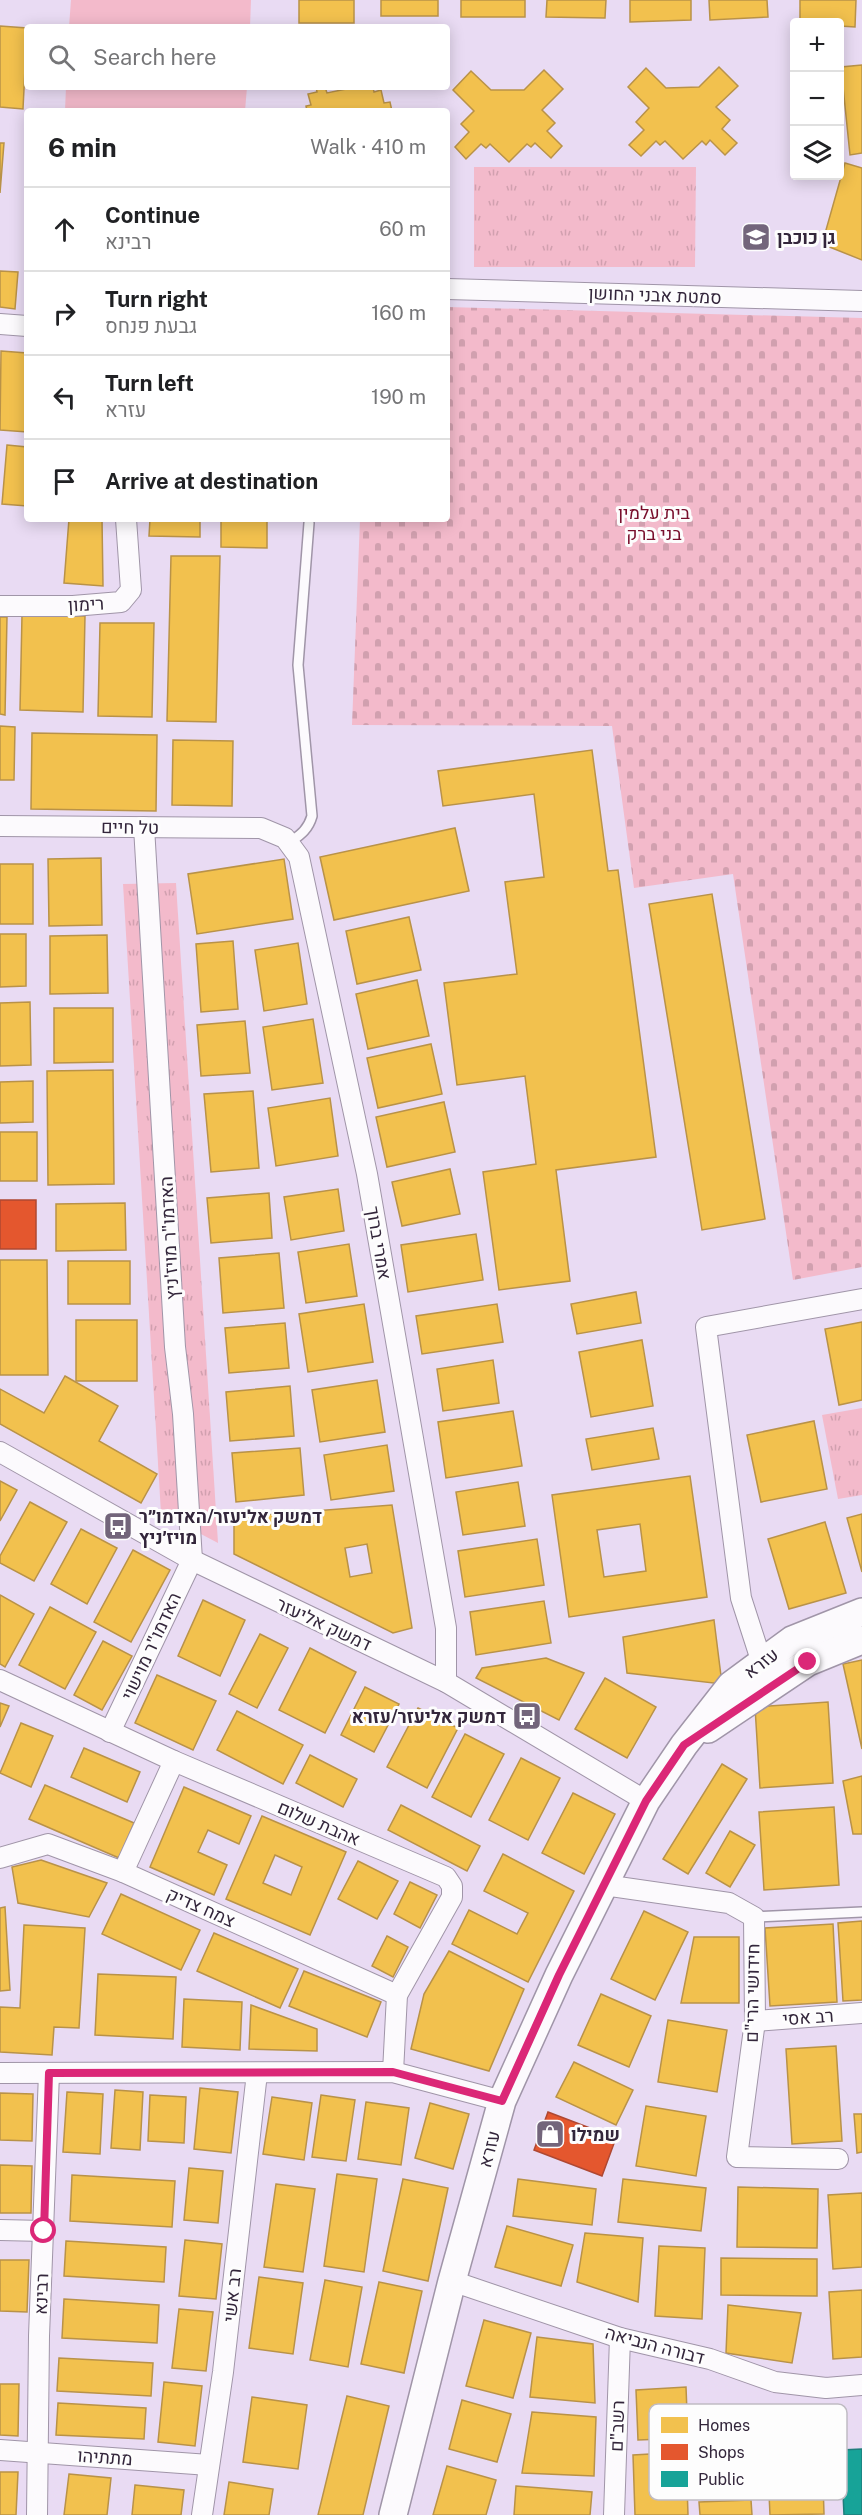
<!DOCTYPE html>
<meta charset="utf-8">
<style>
:root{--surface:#fff;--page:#f2f2f2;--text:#202124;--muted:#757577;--line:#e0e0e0}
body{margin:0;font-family:"Public Sans",Heebo,sans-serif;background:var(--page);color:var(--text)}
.controls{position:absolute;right:18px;top:18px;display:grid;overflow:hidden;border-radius:6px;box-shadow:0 3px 15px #0003}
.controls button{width:54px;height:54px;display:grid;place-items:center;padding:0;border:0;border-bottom:2px solid var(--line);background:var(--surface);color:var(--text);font:30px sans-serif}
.stop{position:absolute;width:18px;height:18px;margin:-14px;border:4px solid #db2777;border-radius:50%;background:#fff}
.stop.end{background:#db2777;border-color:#fff;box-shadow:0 2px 6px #0008}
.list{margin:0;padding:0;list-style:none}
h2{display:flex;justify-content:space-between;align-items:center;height:78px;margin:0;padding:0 24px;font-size:26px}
h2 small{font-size:20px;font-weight:400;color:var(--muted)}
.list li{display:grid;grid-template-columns:39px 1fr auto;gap:18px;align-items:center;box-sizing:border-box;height:84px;padding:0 24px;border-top:2px solid var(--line)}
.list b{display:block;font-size:22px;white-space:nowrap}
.list p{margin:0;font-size:20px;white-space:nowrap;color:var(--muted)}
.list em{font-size:20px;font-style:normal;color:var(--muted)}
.icon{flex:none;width:33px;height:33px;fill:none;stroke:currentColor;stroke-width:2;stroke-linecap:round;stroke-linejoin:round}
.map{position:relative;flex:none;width:862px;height:2515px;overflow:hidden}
.search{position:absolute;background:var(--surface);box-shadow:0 3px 15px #0003;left:24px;top:24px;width:426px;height:66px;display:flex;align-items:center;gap:15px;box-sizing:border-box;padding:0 21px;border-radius:6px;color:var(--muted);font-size:22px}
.panel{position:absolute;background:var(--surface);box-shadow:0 3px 15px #0003;left:24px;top:108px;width:426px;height:414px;border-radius:6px}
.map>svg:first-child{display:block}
.grass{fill:#f3bacb}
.cemetery{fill:url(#cemetery-stones)}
.park{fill:url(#park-tufts)}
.homes{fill:#f2c14e;stroke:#b99248;stroke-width:1.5;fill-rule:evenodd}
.shops{fill:#e4572e;stroke:#af4832;stroke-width:1.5}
.public{fill:#17a398;stroke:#1f7e7c;stroke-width:1.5}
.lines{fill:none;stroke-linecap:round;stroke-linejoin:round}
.lane-casing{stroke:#a095a8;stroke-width:12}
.street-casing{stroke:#a095a8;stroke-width:22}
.secondary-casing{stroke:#a095a8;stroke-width:30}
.lane{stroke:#fcfafd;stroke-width:9}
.street{stroke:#fcfafd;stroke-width:20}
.secondary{stroke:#fcfafd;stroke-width:27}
.route{stroke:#db2777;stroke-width:8}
.labels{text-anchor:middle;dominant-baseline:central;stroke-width:6;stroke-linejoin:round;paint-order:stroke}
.poi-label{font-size:18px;font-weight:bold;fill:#33263b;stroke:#fdfdfd;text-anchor:start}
.street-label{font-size:18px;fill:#33263b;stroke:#fdfdfd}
.park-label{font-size:18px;fill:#780e2c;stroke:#fdfdfd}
.key{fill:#fdfdfd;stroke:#c0bcc3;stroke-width:1.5}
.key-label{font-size:16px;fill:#33263b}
</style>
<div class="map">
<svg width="862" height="2515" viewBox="0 0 862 2515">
<defs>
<pattern id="cemetery-stones" width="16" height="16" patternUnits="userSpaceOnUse" patternTransform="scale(1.5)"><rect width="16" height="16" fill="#f3bacb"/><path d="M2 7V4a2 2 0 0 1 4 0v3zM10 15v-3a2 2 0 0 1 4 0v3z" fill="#d1a0af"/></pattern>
<pattern id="park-tufts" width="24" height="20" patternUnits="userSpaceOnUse" patternTransform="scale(1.5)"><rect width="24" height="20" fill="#f3bacb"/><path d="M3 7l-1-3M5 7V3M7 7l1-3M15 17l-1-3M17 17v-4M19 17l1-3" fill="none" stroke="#d1a0af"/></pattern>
</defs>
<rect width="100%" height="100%" fill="#e9dbf3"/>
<g class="grass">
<polygon points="71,0 251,0 250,27 69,27"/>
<polygon points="66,87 247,87 245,111 65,111"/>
</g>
<polygon class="cemetery" points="447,307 862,318 862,1267 793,1280 733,874 634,888 612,726 352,725 360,519 447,519"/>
<g class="park">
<polygon points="474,167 696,167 695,267 474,267"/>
<polygon points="176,883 218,1543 161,1513 123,884"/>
<polygon points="862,1408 862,1495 838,1499 822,1415"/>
</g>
<g class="homes">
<rect x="299" y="0" width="55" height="23"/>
<rect x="381" y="0" width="57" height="16"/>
<rect x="461" y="0" width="64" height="17"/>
<polygon points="547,0 606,0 605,18 546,17"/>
<polygon points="630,0 691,0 691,20 630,22"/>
<polygon points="709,0 767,0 768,17 710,20"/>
<polygon points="800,0 856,0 855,27 840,26 840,22 800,22"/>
<polygon points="0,26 27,28 23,109 0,107"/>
<polygon points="862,65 862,153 850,155 841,67"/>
<polygon points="719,67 738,86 716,107 730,120 722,129 737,143 725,155 710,140 706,145 702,141 683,159 665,141 660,145 656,141 641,156 629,145 644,130 636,122 649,108 628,87 646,68 666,88 699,87"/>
<polygon points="544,70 563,89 542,110 555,123 547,131 562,146 551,158 535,143 531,147 527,144 509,162 490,144 486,148 481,144 466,159 455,147 469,132 461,124 474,111 453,90 471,71 491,90 524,90"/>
<polygon points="316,87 325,87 327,93 356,87 373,87 374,92 381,90 384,103 390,102 392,111 307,111 306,106 311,105 308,94 317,92"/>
<polygon points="0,143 4,143 0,193"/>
<polygon points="845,163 862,168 862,260 822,244"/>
<polygon points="0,271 18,272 15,309 0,307"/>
<polygon points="1,351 27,353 27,432 0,430"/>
<polygon points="7,445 27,447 27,506 2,504"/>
<polygon points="69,519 102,519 103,586 64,583"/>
<polygon points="150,519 200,519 200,537 149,536"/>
<polygon points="221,519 267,519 267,548 221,547"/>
<polygon points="171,556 220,556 216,722 167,721"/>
<polygon points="22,615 85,616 83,712 20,710"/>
<polygon points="0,617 7,617 5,715 0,714"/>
<polygon points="100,623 154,623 152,717 98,716"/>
<polygon points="0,726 15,727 14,780 0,780"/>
<polygon points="32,733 157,735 156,811 31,809"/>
<polygon points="173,740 233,741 232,806 172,805"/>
<polygon points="592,750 608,871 618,870 656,1157 556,1170 570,1281 499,1290 483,1172 536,1164 525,1076 457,1085 444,983 517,974 505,882 544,877 534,794 443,806 438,771"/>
<polygon points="455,828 469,891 334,920 320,857"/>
<polygon points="101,858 102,925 49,926 48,859"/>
<polygon points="284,859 293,919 197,934 188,874"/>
<rect x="0" y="864" width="33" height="60"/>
<polygon points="712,894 765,1219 702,1230 649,904"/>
<polygon points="409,917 421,970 357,984 346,931"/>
<polygon points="0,934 26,934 26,986 0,987"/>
<polygon points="107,935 108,993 50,994 50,936"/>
<polygon points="233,941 238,1009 201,1012 196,944"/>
<polygon points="298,943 307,1004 264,1011 255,950"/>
<polygon points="417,980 429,1036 368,1049 356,994"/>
<polygon points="30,1002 31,1065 0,1066 0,1003"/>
<polygon points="54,1008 113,1008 113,1062 54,1063"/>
<polygon points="313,1019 323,1083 272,1090 263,1027"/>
<polygon points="245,1021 250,1073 201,1076 197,1025"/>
<polygon points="431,1044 442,1094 378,1108 367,1058"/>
<polygon points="113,1070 114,1184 48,1185 47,1071"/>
<polygon points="33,1081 33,1122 0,1123 0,1082"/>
<polygon points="253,1091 259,1168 211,1172 204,1094"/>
<polygon points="330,1098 338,1156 276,1166 268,1108"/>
<polygon points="444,1102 455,1152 387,1167 376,1117"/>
<rect x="0" y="1132" width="37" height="49"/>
<polygon points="450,1169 460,1214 402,1226 392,1182"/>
<polygon points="338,1189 344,1231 291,1240 284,1197"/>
<polygon points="269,1193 272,1238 211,1243 207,1198"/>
<polygon points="125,1203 126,1250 56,1251 56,1204"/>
<polygon points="476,1234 483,1280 408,1292 401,1245"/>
<polygon points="349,1244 357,1296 306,1303 298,1252"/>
<polygon points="279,1253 284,1308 223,1313 219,1258"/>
<polygon points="0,1260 47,1260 48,1375 0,1375"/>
<rect x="68" y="1261" width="62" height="43"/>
<polygon points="636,1292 641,1323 577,1334 571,1304"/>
<polygon points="364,1304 373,1362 308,1372 299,1314"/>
<polygon points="497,1304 503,1342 422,1354 416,1316"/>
<rect x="76" y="1320" width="61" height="61"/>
<polygon points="862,1322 862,1400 839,1405 825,1329"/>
<polygon points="285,1323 289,1368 229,1373 225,1328"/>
<polygon points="642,1340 653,1406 591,1417 579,1352"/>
<polygon points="493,1360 499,1403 443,1411 437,1369"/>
<polygon points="65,1376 118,1406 99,1441 157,1474 141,1503 0,1424 0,1389 44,1413"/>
<polygon points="377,1380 385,1432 320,1442 312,1390"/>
<polygon points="290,1386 294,1436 230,1441 226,1392"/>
<polygon points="513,1411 522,1466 446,1478 438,1422"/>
<polygon points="814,1421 827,1489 761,1502 747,1435"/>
<polygon points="653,1428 659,1459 592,1470 586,1439"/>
<polygon points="387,1445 394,1491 331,1500 324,1455"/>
<polygon points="300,1448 304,1495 236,1502 232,1453"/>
<path d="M690,1476L707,1597L569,1617L552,1495ZM640,1524L646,1571L604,1577L597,1530Z"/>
<polygon points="0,1481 17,1490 0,1521"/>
<polygon points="518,1482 525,1526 463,1535 456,1492"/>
<polygon points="30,1502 67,1522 34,1581 0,1563 0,1556"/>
<path d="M392,1505L412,1628L393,1633L234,1554V1517ZM367,1544L372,1573L350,1577L345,1548Z"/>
<polygon points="862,1514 862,1572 847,1518"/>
<polygon points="825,1522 846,1593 789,1609 768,1539"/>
<polygon points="81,1529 117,1548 87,1604 51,1584"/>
<polygon points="537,1539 544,1585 465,1597 458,1551"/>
<polygon points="133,1550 170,1570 131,1642 94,1622"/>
<polygon points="0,1595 34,1614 5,1667 0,1664"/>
<polygon points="203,1600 245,1620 220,1676 178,1656"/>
<polygon points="544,1601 551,1643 476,1655 470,1612"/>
<polygon points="50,1607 96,1632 65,1689 19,1665"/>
<polygon points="714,1620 722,1684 627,1673 623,1637"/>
<polygon points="260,1634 288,1648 257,1708 229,1694"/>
<polygon points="103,1641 132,1656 102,1710 74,1695"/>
<polygon points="310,1648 356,1672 325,1733 279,1710"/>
<polygon points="546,1658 584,1673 559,1720 476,1678 482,1668"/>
<polygon points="862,1660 862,1749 843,1664"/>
<polygon points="157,1675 216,1701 193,1750 135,1723"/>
<polygon points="605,1678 656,1707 627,1758 575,1729"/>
<polygon points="365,1687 399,1704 374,1752 341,1735"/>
<polygon points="828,1702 833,1783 760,1788 755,1707"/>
<polygon points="0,1703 9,1706 0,1727"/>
<polygon points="418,1708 458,1728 427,1788 387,1767"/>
<polygon points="237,1711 303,1745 283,1784 217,1750"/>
<polygon points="21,1723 53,1736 31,1787 0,1773"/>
<polygon points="465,1734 504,1754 471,1817 432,1797"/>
<polygon points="84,1748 140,1772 127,1802 71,1777"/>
<polygon points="310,1755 357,1779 343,1807 296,1783"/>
<polygon points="521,1758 560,1778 528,1840 489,1820"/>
<polygon points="722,1764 747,1779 688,1874 663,1859"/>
<polygon points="862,1776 862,1834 853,1834 843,1781"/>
<polygon points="45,1785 134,1823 119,1858 29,1819"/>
<polygon points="184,1787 251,1816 239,1844 208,1830 198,1852 227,1865 214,1895 150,1867"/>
<polygon points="573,1793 615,1814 584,1874 542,1853"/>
<polygon points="401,1805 480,1846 467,1871 388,1830"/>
<polygon points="834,1807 839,1885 764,1890 759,1812"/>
<path d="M262,1816L346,1852L310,1935L226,1899ZM275,1855L302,1867L291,1895L263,1883Z"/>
<polygon points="730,1831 755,1845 730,1887 706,1873"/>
<polygon points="503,1854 574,1891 528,1982 452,1944 469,1910 517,1934 528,1913 484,1891"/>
<polygon points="41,1860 107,1883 89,1917 18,1903 12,1867"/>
<polygon points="358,1861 398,1881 377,1919 338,1899"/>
<polygon points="410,1882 437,1895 420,1928 394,1914"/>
<polygon points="121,1894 200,1930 181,1970 102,1934"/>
<polygon points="5,1907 10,1990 0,1991 0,1908"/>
<polygon points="644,1911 688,1932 655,2000 611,1979"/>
<polygon points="862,1921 862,2000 843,2001 838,1923"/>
<polygon points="833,1924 837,2002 770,2006 765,1928"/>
<polygon points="24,1925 85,1928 79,2028 54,2027 52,2055 0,2052 0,2007 20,2008"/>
<polygon points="214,1933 298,1969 280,2008 197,1971"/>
<polygon points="387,1936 408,1947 393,1977 372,1966"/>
<polygon points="694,1937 739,1937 739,2003 681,2003"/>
<polygon points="449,1951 524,1989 489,2071 411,2049 424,1994"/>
<polygon points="304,1971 381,2002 367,2037 289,2006"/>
<polygon points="98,1974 176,1977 173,2039 95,2035"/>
<polygon points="601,1994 651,2016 629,2067 578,2045"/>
<polygon points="184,1999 242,2002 240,2050 182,2047"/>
<polygon points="251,2005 317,2029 317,2051 249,2049"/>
<polygon points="668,2020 727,2030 717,2092 658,2082"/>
<polygon points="836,2046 842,2141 792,2144 786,2049"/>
<polygon points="574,2062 633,2090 616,2125 556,2097"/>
<polygon points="200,2088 238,2092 231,2153 194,2149"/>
<polygon points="115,2090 143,2092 140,2150 111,2148"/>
<polygon points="67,2092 103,2094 100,2154 63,2152"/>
<polygon points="0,2093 33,2094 32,2141 0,2140"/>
<polygon points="150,2095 186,2097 184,2143 148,2141"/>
<polygon points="321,2095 355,2100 346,2161 312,2157"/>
<polygon points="272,2097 312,2103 304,2160 263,2154"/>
<polygon points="366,2102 409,2108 401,2165 358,2159"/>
<polygon points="430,2103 469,2114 453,2169 415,2158"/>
<polygon points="646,2106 706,2116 696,2176 636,2166"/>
<polygon points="854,2114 862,2114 862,2152 857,2153"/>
<polygon points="0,2165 32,2166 31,2213 0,2213"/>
<polygon points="189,2168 223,2171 218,2223 184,2220"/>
<polygon points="337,2174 377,2179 364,2272 324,2266"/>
<polygon points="72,2175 175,2181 172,2227 70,2221"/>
<polygon points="403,2179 448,2188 428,2281 383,2271"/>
<polygon points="518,2179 596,2189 592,2225 513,2216"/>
<polygon points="623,2179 706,2188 701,2231 618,2222"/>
<polygon points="276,2184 315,2189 303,2272 264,2267"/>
<polygon points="738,2187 818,2189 817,2248 737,2247"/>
<polygon points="862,2193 862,2267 833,2269 828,2195"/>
<polygon points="507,2226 573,2245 561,2286 495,2267"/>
<polygon points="585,2233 643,2238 638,2302 577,2282"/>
<polygon points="185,2240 222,2244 216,2299 179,2296"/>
<polygon points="66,2241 166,2247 164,2282 64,2276"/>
<polygon points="659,2246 705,2248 702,2319 655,2316"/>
<polygon points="721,2258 817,2259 817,2296 721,2295"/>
<polygon points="0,2260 29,2260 27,2312 0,2311"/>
<polygon points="259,2277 303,2283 293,2354 249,2348"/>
<polygon points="325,2280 362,2287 348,2367 310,2360"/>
<polygon points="379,2282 422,2291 404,2373 361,2364"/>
<polygon points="862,2290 862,2357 833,2359 829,2292"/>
<polygon points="64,2299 159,2305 157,2343 62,2338"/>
<polygon points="728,2305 801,2313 792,2363 726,2353"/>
<polygon points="179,2309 213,2312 206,2371 172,2368"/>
<polygon points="484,2320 531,2333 513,2398 466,2386"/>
<polygon points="537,2337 593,2344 595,2403 530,2397"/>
<polygon points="59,2358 153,2363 151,2396 57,2391"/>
<polygon points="164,2382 202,2386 195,2446 158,2442"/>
<polygon points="0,2384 19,2384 18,2436 0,2435"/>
<polygon points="686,2387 688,2438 638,2440 636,2390"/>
<polygon points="347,2396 389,2406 363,2515 318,2515"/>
<polygon points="252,2397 307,2405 298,2469 243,2462"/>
<polygon points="462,2400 511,2414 497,2462 449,2449"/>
<polygon points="58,2403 146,2408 144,2439 56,2435"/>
<polygon points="532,2412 596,2417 594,2476 522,2473"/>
<polygon points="822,2449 824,2514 770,2515 767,2451"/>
<polygon points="686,2452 688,2515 635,2515 633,2455"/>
<polygon points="447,2466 496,2480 486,2515 433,2515"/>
<polygon points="0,2472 18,2472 16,2515 0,2515"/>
<polygon points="69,2474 111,2478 107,2515 64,2515"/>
<polygon points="229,2482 273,2489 269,2515 224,2515"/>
<polygon points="135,2485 184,2490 181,2515 132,2515"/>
<polygon points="516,2486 592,2492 590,2515 514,2515"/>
<polygon points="751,2500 752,2515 700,2515 699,2502"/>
</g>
<g class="shops">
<rect x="0" y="1200" width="36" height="49"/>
<polygon points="548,2112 616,2138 602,2176 534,2150"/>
</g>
<polygon class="public" points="862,2449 862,2515 844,2515 841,2450"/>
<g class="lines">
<g class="lane-casing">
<g id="lane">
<path d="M289,843C300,835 308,830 312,816L298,665L309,523"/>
<polyline points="754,1917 862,1912"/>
</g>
</g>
<g class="street-casing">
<g id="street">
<polyline points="447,289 862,301"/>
<polyline points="0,324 27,326"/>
<polyline points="0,606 73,606 121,602 131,590 126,519"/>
<polyline points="0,826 261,828 285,838 299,857 367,1174 446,1628 446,1682"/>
<polyline points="0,1452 192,1560 446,1682 646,1801"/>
<polyline points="762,1663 741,1598 706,1327 862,1299"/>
<polyline points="0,1680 174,1761 446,1877 452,1886 452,1897 397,1995 393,2072"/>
<polyline points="110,1732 192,1560 183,1414 175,1347 144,827"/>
<polyline points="0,1858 48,1844 123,1872 397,1995"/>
<polyline points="123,1872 174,1761"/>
<polyline points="604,1885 729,1903 754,1917 755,2021 737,2157 838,2159"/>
<polyline points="755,2021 862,2013"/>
<polyline points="0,2073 393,2072 502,2101"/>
<polyline points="0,2230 44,2231"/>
<polyline points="452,2281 620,2338 710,2359 775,2382 826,2388 862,2385"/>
<polyline points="0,2450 209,2465"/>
<polyline points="37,2515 39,2336 49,2073"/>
<polyline points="202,2515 223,2372 257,2073"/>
<polyline points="614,2515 620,2338"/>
</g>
</g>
<g class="secondary-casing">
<g id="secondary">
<polyline points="708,1729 808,1662 862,1640"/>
<polyline points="393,2515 452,2281 502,2101 559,1975 646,1801 684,1745 731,1685 792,1640 862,1612"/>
</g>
</g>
<use href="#lane" class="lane"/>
<use href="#street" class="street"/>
<use href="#secondary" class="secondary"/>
</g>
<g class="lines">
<polyline class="route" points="44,2231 49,2073 393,2072 502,2101 559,1975 646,1801 684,1745 808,1662"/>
</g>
<defs>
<g id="school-square" transform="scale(1.5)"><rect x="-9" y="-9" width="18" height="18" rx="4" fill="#73657b" stroke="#fdfdfd"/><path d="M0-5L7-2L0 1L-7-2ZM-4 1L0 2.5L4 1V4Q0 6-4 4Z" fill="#fff"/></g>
<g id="bus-square" transform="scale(1.5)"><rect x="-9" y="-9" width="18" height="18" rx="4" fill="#73657b" stroke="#fdfdfd"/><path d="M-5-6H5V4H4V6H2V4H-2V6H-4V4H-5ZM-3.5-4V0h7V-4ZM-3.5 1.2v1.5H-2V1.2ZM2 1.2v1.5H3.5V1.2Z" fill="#fff"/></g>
<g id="shop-square" transform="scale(1.5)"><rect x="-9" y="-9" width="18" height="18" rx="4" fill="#73657b" stroke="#fdfdfd"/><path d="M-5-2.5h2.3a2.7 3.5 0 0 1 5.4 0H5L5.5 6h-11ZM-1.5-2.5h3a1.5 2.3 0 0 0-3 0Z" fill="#fff"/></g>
</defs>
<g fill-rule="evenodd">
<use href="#school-square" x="756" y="237"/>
<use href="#bus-square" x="118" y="1526"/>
<use href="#bus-square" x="527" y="1716"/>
<use href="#shop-square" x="550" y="2134"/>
</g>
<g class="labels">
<g class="poi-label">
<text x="777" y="237">גן כוכבן</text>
<text x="139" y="1516">דמשק אליעזר/האדמו״ר<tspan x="139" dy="21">מויז׳ניץ</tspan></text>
<text x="506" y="1716" text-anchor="end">דמשק אליעזר/עזרא</text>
<text x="571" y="2134">שמילו</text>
</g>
<g class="street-label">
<text transform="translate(655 295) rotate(2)">סמטת אבני החושן</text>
<text transform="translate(86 604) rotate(-3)">רימון</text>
<text transform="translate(130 827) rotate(1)">טל חיים</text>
<text transform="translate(169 1238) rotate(-93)">האדמו"ר מויז'ניץ</text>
<text transform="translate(379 1243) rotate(80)">אמרי ברוך</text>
<text transform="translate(324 1624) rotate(25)">דמשק אליעזר</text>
<text transform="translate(151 1646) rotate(-65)">האדמו"ר מוישוי</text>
<text transform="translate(761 1663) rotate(-37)">עזרא</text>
<text transform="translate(319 1823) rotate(23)">אהבת שלום</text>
<text transform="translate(201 1907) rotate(24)">צמח צדיק</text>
<text transform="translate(752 1993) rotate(-89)">חידושי הרי"ם</text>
<text transform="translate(808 2017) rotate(-4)">רב אסי</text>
<text transform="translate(489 2149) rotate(-75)">עזרא</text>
<text transform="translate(41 2294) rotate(-88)">רבינא</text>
<text transform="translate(232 2295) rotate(-84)">רב אשי</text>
<text transform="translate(655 2345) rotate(15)">דבורה הנביאה</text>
<text transform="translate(617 2426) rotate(-88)">רשב"ם</text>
<text transform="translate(105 2457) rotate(4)">מתתיהו</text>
</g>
<g class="park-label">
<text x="654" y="512">בית עלמין<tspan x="654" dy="21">בני ברק</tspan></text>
</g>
</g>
<rect x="649" y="2404" width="198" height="96" rx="9" class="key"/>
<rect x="661" y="2417" width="27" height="16" fill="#f2c14e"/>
<rect x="661" y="2444" width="27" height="16" fill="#e4572e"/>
<rect x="661" y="2471" width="27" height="16" fill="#17a398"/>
<g class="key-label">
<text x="698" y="2431">Homes</text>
<text x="698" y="2458">Shops</text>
<text x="698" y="2485">Public</text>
</g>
</svg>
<div class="controls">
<button>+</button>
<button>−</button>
<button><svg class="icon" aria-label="layers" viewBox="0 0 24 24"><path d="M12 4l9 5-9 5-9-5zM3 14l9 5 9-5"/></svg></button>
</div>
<div class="stop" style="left:44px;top:2231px"></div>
<div class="stop end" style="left:808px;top:1662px"></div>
<div class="search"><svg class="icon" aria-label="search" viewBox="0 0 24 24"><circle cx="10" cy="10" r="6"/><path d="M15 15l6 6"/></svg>Search here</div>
<section class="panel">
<h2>6 min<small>Walk · 410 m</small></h2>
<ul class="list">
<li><svg class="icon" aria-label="ahead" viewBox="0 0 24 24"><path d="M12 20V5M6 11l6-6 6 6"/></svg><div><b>Continue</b><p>רבינא</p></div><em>60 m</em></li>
<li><svg class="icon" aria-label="right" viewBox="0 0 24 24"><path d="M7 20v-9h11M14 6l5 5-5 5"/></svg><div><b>Turn right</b><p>גבעת פנחס</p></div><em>160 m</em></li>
<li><svg class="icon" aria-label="left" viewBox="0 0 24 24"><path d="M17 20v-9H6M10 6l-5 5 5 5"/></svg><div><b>Turn left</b><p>עזרא</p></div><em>190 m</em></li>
<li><svg class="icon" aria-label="arrive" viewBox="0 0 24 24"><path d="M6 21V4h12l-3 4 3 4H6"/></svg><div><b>Arrive at destination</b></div></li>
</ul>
</section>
</div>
